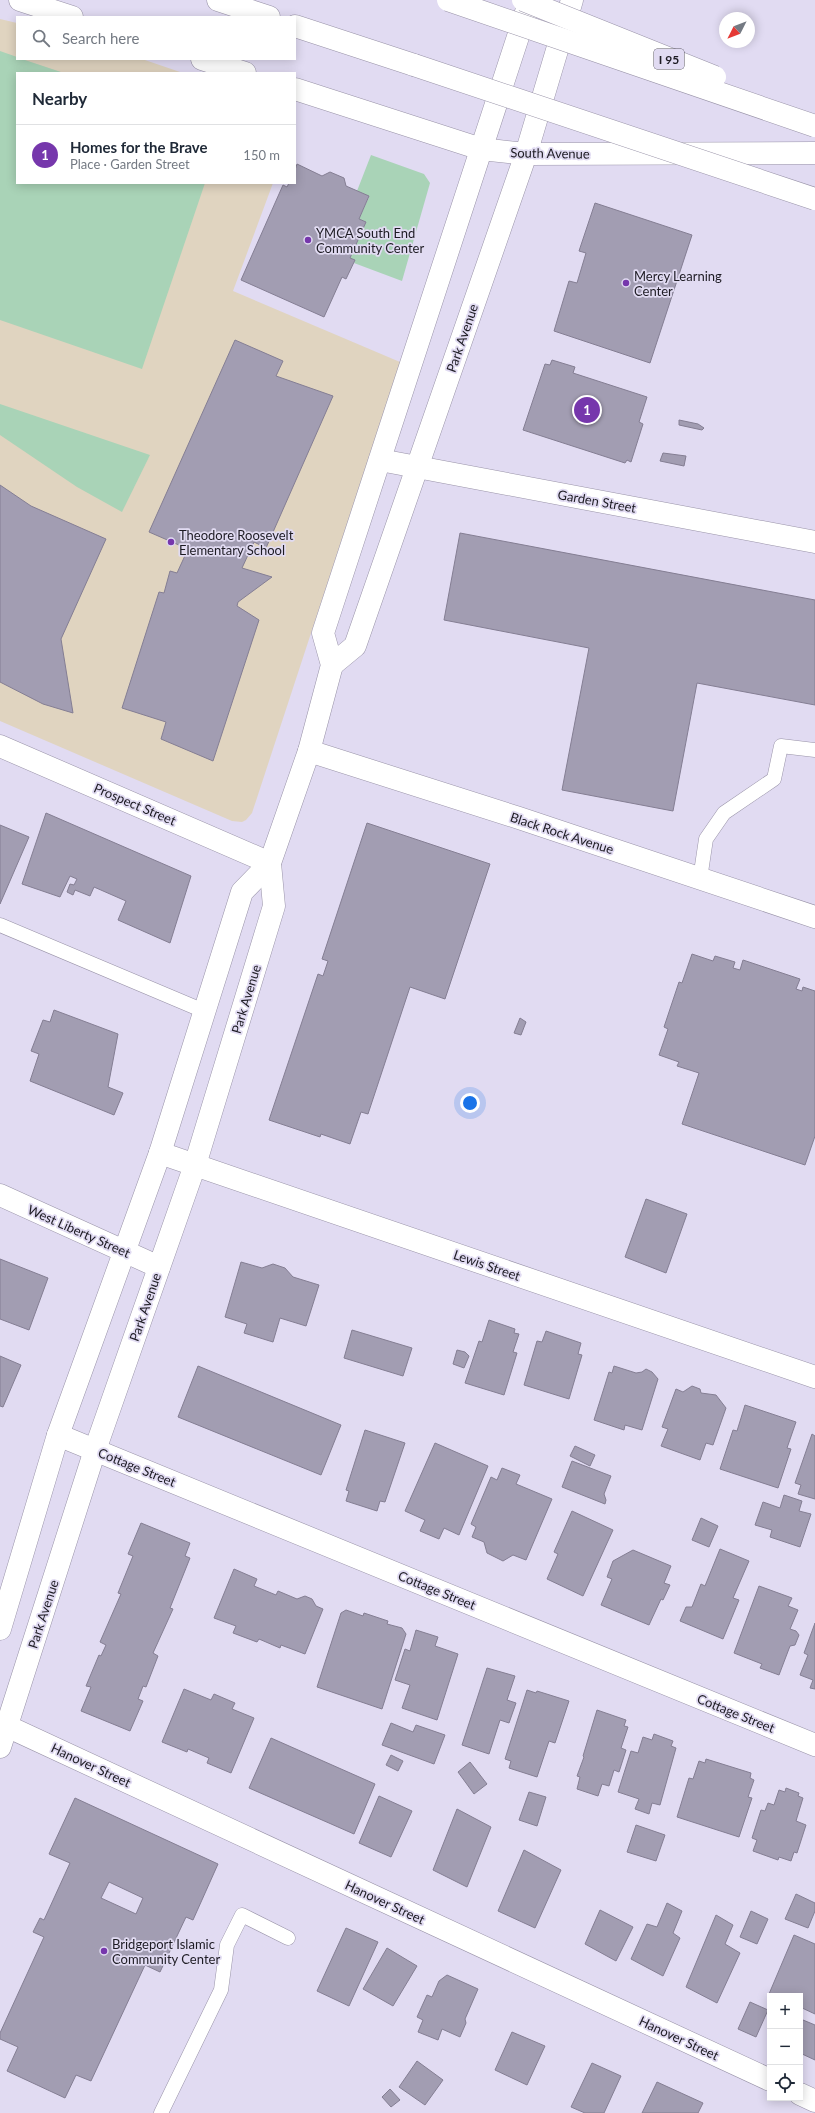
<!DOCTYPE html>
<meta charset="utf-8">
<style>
:root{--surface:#fff;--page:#f2f2f3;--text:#1f2937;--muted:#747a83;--line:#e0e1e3;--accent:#7637ac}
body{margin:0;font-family:Lato,sans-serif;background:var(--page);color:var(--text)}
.controls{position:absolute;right:12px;bottom:12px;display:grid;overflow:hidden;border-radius:0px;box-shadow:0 2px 10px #0003}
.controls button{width:36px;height:36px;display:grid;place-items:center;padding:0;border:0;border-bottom:1px solid var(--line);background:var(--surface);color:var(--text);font:20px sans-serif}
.compass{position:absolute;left:719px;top:12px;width:36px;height:36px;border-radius:50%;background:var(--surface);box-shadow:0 2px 10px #0003;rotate:228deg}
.you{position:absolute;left:470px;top:1103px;width:14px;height:14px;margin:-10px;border:3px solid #fff;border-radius:50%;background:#1a73e8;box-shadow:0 0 0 6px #1a73e833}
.badge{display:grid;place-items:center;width:26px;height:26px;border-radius:50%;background:var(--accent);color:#fff;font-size:13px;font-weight:700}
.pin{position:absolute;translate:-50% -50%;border:2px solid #fff;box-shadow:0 1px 4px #0006}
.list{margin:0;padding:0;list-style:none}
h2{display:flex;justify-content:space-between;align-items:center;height:52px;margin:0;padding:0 16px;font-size:17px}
h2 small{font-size:13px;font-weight:400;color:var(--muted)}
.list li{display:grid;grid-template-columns:26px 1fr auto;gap:12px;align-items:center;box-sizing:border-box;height:60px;padding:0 16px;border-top:1px solid var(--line)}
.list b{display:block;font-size:15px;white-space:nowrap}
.list p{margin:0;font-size:13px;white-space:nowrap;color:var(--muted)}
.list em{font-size:13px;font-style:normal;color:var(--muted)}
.icon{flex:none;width:22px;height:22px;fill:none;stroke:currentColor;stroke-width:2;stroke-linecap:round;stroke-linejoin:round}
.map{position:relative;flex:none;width:815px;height:2113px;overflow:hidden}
.search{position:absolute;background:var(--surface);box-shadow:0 2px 10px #0003;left:16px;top:16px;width:280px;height:44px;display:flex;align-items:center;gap:10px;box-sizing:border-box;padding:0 14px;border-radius:0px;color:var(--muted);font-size:15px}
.panel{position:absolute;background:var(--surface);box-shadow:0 2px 10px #0003;left:16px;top:72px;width:280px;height:112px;border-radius:0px}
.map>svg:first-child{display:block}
.education{fill:#e0d4c0}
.green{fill:#a9d3b7}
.building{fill:#a29db2;stroke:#847e93;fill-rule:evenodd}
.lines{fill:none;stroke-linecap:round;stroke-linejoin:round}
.lane-casing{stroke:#9993a8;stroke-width:15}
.street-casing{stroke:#9993a8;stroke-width:23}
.secondary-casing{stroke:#9993a8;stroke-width:23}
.highway-casing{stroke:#9993a8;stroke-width:23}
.lane{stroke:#fff;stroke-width:14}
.street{stroke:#fff;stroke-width:22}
.secondary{stroke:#fff;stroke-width:22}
.highway{stroke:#fff;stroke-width:22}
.highway-bridge-casing{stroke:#9993a8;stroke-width:23;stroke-linecap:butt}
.highway-bridge{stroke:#fff;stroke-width:22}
.poi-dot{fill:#7637ac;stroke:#e1dbf2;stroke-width:1.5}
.labels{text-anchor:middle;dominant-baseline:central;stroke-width:3.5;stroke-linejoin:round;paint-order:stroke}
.shield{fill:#e1dbf2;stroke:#585561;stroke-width:1}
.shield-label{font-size:12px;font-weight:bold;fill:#1d1b23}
.street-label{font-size:13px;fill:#1d1b23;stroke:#e1dbf2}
.poi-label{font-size:13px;fill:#1d1b23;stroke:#e1dbf2;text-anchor:start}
</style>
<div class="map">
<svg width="815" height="2113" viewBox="0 0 815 2113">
<rect width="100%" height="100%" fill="#e1dbf2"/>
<polygon class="education" points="0,19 17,23 17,59 142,59 183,73 17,73 17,183 273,183 233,291 400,362 252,813 246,820 242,822 232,821 0,721"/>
<g class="green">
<polygon points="0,51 17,57 17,59 22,59 64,73 17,73 17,183 205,183 142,369 0,320"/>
<polygon points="371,155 424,174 430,183 402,281 354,263 355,260 350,258 366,222 359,219 369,197 357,191"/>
<polygon points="0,404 150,455 122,512 77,487 0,435"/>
</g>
<g class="building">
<polygon points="297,164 322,176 330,172 344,178 346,186 369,196 359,219 366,222 350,258 355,260 346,279 342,277 324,317 241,280 283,185 287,187 289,183 295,183 295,170"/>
<polygon points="595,203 692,235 650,363 554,331 569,281 577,283 586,253 579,251"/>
<polygon points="235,340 283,361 276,376 333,396 266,548 254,542 242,568 272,577 238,602 237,606 259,620 213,761 161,739 166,722 122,708 159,592 164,593 170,571 177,573 188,549 149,532"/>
<polygon points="552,360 575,367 573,373 647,397 639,422 643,424 631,462 627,460 625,463 523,430 545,364 550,365"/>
<polygon points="679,420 698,424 704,428 702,430 679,425"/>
<polygon points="663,453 686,456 684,466 660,461"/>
<polygon points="0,485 31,506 106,539 61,639 73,713 43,704 0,682"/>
<polygon points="460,533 815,600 815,705 697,683 673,811 562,790 589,648 444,620"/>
<polygon points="46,813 191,876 170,943 118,920 126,901 94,887 90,896 75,890 73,895 67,892 70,884 74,885 77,879 70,876 60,897 22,884"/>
<polygon points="367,823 490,864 445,999 410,987 368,1114 361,1112 350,1144 321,1134 320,1137 269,1120 318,974 323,976 328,961 322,959"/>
<polygon points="0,825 29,837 0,904"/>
<polygon points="692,954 713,961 715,956 735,962 733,968 740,970 743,960 800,979 796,989 802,991 803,987 815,991 815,1136 805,1165 682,1124 699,1073 677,1066 679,1062 659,1055 668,1029 664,1027 679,982 682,983"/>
<polygon points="54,1010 118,1034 108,1087 123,1093 114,1115 30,1081 39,1054 31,1051 43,1020 50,1022"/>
<polygon points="520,1018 526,1022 521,1035 514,1033"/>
<polygon points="646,1199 687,1214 666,1273 625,1257"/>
<polygon points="0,1259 48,1278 29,1330 0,1319"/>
<polygon points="241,1262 262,1268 273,1264 285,1268 293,1277 319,1285 306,1326 280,1318 273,1342 244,1333 247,1324 225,1317"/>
<polygon points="489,1320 515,1329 514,1333 519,1334 513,1352 517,1353 504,1395 465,1383 479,1341 482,1342"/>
<polygon points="352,1330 412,1348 403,1376 344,1358"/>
<polygon points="546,1331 581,1343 578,1354 582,1355 569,1399 524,1385 537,1341 542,1342"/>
<polygon points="457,1350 465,1352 469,1356 464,1368 453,1364"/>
<polygon points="0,1356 21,1365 3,1407 0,1406"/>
<polygon points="198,1366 341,1425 321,1475 178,1417"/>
<polygon points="614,1366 636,1373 642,1372 646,1369 652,1372 658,1379 642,1430 625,1425 624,1430 594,1420 609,1372 612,1373"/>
<polygon points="692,1386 700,1389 701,1393 716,1395 726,1408 713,1445 706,1443 700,1460 661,1446 668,1429 662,1427 676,1389 683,1392"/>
<polygon points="745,1405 796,1422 787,1448 791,1449 778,1488 720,1469 733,1430 737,1431"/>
<polygon points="365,1430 405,1443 385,1502 380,1501 377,1511 346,1501 349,1491 346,1490"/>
<polygon points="812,1434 815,1436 815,1499 798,1494 801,1485 795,1483"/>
<polygon points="435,1443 488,1466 459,1535 444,1528 439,1539 420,1531 425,1520 405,1511"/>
<polygon points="575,1446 595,1455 590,1466 570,1456"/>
<polygon points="572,1461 611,1476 604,1494 606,1500 605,1504 562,1487"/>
<polygon points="502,1468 520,1475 516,1484 552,1499 526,1560 513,1555 503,1561 487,1553 484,1542 472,1537 476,1527 471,1524 491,1477 497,1480"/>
<polygon points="784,1495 802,1501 799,1511 811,1514 800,1547 770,1537 772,1530 755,1525 763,1502 780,1508"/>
<polygon points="572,1511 613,1530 583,1596 547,1579 558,1554 554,1552"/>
<polygon points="701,1518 718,1526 709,1547 692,1540"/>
<polygon points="141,1523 190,1543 185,1556 190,1558 170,1608 173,1609 153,1653 158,1656 146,1687 143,1686 138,1699 143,1701 130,1731 81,1711 91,1687 86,1686 99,1655 101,1656 106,1645 100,1642 121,1594 118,1593 133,1556 128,1554"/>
<polygon points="720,1549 749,1561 733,1598 739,1600 723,1639 680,1621 686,1607 692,1607 701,1584 705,1586"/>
<polygon points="633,1550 671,1566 664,1583 670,1585 663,1600 661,1599 649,1625 601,1605 612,1579 607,1577 613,1561"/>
<polygon points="234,1569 257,1579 254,1586 276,1595 278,1591 297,1599 305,1596 312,1599 316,1606 323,1609 305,1654 281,1645 280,1648 259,1639 257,1642 233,1633 236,1626 214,1618"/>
<polygon points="759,1586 792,1598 788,1606 798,1610 790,1629 796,1631 799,1635 795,1645 790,1646 779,1675 760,1668 762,1664 734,1653"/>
<polygon points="346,1610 363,1616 364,1613 388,1621 387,1624 402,1628 406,1634 382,1709 317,1687 341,1613"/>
<polygon points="815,1623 815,1689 810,1688 813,1680 800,1675 808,1655 804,1653"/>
<polygon points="416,1630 438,1637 435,1646 458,1654 437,1720 402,1708 410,1685 395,1680 405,1649 410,1651"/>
<polygon points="487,1668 515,1676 507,1700 516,1703 509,1723 500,1720 489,1754 462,1745"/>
<polygon points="184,1689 211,1700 214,1694 235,1703 232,1709 254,1718 231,1773 207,1763 209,1758 188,1749 187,1752 162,1742"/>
<polygon points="527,1690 536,1693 537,1691 569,1701 555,1743 549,1741 537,1777 509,1768 511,1761 505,1759"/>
<polygon points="597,1710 626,1720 624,1726 628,1727 621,1748 626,1750 619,1772 614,1770 609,1786 602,1784 598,1796 577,1789 580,1777 577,1776 584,1757 583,1756"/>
<polygon points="391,1723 413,1732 416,1725 445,1735 434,1764 382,1745"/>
<polygon points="654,1734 673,1741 671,1746 676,1748 660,1805 652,1803 649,1814 635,1809 639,1799 618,1792 631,1751 638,1753 643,1737 652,1740"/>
<polygon points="271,1738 375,1784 354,1834 249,1788"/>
<polygon points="391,1755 403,1761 398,1771 386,1765"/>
<polygon points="706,1759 751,1773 750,1778 754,1780 748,1797 752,1798 739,1837 677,1817 689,1778 693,1779 699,1761 705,1763"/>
<polygon points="470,1762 487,1784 474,1794 458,1772"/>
<polygon points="786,1788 799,1793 798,1796 803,1798 796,1821 806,1825 797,1853 794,1852 791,1861 779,1857 778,1860 753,1851 757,1840 752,1838 761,1810 765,1811 768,1803 774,1805 779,1790 785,1792"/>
<polygon points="529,1792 546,1797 537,1826 519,1820"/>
<polygon points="379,1796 412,1811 391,1857 359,1843"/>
<path d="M75,1798L218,1864L193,1920L186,1917L160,1972L145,1965L91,2081L76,2075L65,2098L7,2071L18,2047L0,2039V2033L44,1937L33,1932L40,1918L44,1920L70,1863L49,1854ZM109,1882L143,1898L136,1914L101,1898Z"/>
<polygon points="457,1809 491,1827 467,1887 433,1870"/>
<polygon points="636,1825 665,1835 656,1861 627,1852"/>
<polygon points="524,1850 561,1870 535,1928 498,1911"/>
<polygon points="796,1894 815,1903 815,1911 808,1928 785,1919"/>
<polygon points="667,1903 682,1911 673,1933 680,1938 663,1976 631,1959 647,1924 657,1927"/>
<polygon points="600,1910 633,1927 616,1961 585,1944"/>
<polygon points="751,1911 768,1919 757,1944 740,1937"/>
<polygon points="716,1915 733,1925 725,1944 740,1953 717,2003 686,1987"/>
<polygon points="346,1928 378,1942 349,2006 317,1991"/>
<polygon points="794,1935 815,1944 815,2014 800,2007 800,1996 774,1996 769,1994"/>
<polygon points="387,1948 417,1966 393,2006 363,1989"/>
<polygon points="447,1975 478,1989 465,2019 466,2023 460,2037 442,2029 438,2040 418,2032 423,2020 417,2017 427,1995 432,1997 439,1981"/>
<polygon points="750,2002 768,2010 756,2037 738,2029"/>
<polygon points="803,2020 815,2025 815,2060 800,2053 800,2027"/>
<polygon points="512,2032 545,2046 527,2085 495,2070"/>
<polygon points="417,2061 443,2080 425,2105 399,2087"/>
<polygon points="592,2063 621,2076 604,2113 585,2113 571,2107"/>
<polygon points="657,2082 703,2103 698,2113 642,2113"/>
<polygon points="390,2089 400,2100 391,2107 382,2097"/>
</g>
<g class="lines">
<g class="lane-casing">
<g id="lane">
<polyline points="700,879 706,839 724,813 774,779 781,746 815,750"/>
<polyline points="0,925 204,1011"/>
<polyline points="161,2113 221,1990 227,1945 242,1915 288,1938"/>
</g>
</g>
<g class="street-casing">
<g id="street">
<polyline points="380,460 815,542"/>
<polyline points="0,746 270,863"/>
<polyline points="309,751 519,818 815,917"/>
<polyline points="160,1153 815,1377"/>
<polyline points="0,1195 159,1267"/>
<polyline points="58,1435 815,1745"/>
<polyline points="0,1723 770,2080"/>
<polyline points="800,2094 815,2101"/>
</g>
</g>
<g class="secondary-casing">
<g id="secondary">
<polyline points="20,0 72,17"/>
<polyline points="202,59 245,73"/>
<polyline points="295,89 481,149 526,154 815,153"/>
<polyline points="332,665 355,646 526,154 572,0"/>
<polyline points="0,1629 58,1435 160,1153 242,892 270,863"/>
<polyline points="0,1747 95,1450 195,1165 274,906 270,863 309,751 332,665 323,633 530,0"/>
</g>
</g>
<g class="highway-casing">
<g id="highway">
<polyline points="218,0 269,17"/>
<polyline points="295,26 414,65"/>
</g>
</g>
<use href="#lane" class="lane"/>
<use href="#street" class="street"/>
<use href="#secondary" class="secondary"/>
<use href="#highway" class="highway"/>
<g class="highway-bridge-casing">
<g id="highway-bridge">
<polyline points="448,0 815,126"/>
<polyline points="523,0 715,77"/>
<polyline points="414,65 815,199"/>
</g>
</g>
<use href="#highway-bridge" class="highway-bridge"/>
</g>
<g class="poi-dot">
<circle cx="308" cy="240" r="4"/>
<circle cx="626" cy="283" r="4"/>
<circle cx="171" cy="542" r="4"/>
<circle cx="104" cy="1951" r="4"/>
</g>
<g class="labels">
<rect class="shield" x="654" y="49" width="30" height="20" rx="3"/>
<g class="shield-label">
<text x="669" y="59">I 95</text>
</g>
<g class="street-label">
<text transform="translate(550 153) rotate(1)">South Avenue</text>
<text transform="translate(462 338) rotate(-71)">Park Avenue</text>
<text transform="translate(597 501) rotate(10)">Garden Street</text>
<text transform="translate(135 804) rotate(23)">Prospect Street</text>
<text transform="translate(562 833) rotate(18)">Black Rock Avenue</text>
<text transform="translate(246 999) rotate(-73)">Park Avenue</text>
<text transform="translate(79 1231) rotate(24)">West Liberty Street</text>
<text transform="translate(487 1265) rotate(19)">Lewis Street</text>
<text transform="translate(145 1307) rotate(-71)">Park Avenue</text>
<text transform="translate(137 1467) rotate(22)">Cottage Street</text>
<text transform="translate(437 1590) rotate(22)">Cottage Street</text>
<text transform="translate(43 1614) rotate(-72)">Park Avenue</text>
<text transform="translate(736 1713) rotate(22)">Cottage Street</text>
<text transform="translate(91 1765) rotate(25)">Hanover Street</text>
<text transform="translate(385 1902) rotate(25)">Hanover Street</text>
<text transform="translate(679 2038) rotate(25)">Hanover Street</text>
</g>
<g class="poi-label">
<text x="316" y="233">YMCA South End<tspan x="316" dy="15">Community Center</tspan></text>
<text x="634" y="276">Mercy Learning<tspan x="634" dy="15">Center</tspan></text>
<text x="179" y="535">Theodore Roosevelt<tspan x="179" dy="15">Elementary School</tspan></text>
<text x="112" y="1944">Bridgeport Islamic<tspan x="112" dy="15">Community Center</tspan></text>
</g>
</g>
</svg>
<div class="controls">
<button>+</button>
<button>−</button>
<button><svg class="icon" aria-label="locate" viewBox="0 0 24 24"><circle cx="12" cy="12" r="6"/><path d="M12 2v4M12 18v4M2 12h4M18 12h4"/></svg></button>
</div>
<svg class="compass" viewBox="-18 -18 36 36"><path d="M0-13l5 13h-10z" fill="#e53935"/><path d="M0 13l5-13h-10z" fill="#747a83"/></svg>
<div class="you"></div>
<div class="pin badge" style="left:587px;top:410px">1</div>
<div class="search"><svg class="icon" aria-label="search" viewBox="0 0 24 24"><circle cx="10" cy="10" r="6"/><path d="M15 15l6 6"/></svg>Search here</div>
<section class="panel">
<h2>Nearby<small></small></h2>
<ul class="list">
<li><span class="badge">1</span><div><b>Homes for the Brave</b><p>Place · Garden Street</p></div><em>150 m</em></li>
</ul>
</section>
</div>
